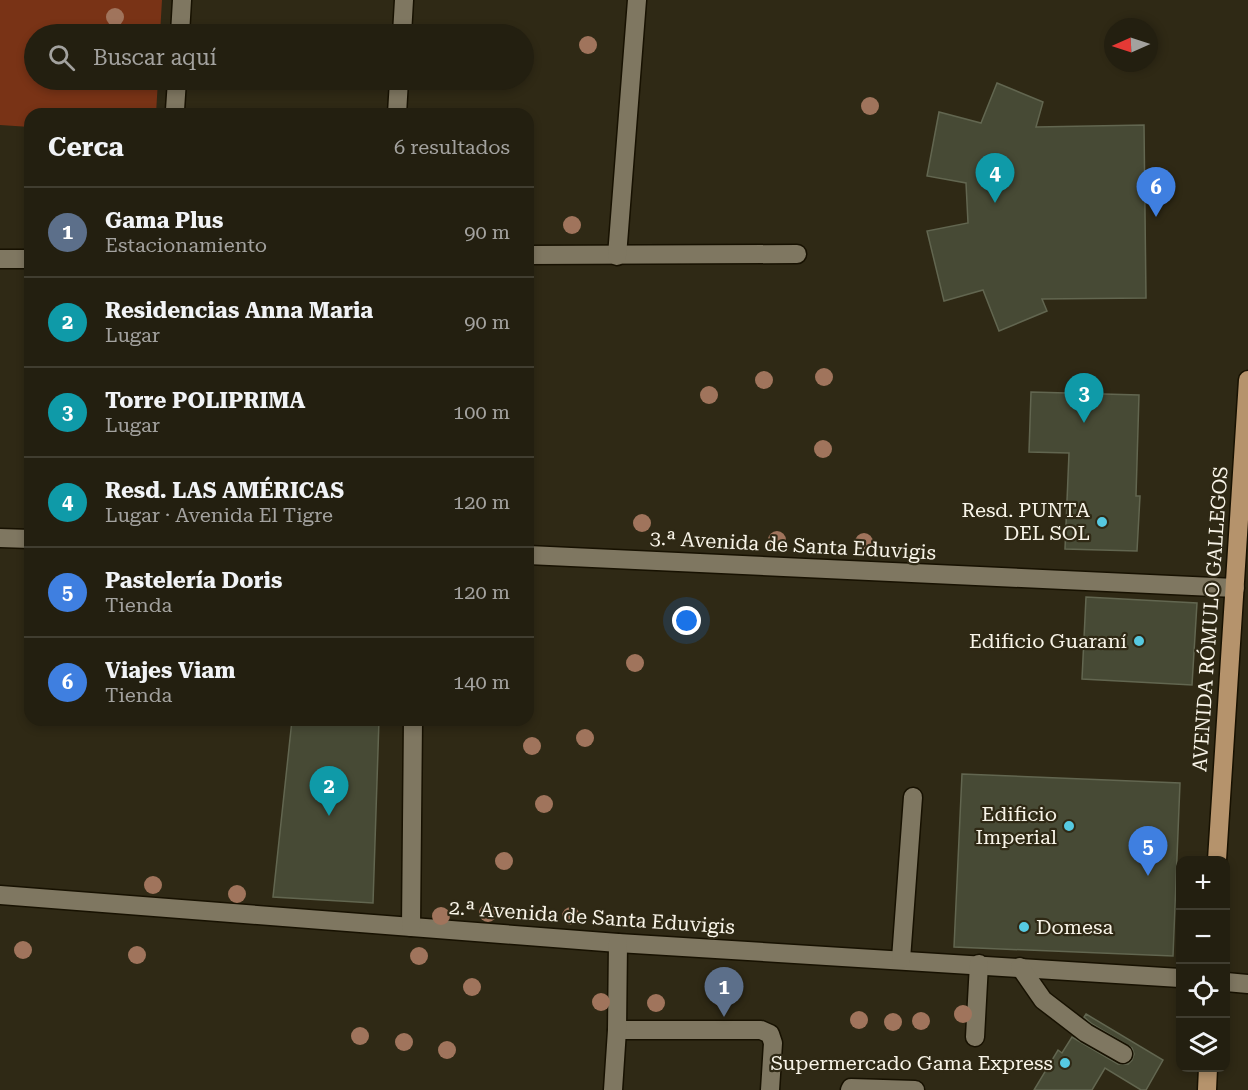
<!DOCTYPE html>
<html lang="es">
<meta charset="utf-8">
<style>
:root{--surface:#231f10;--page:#2b2719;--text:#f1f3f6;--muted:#a3a29f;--line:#403d30;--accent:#2563eb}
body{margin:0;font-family:"Roboto Serif",serif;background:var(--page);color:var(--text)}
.controls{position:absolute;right:18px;bottom:18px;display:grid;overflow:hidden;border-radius:12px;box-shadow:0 3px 9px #0003}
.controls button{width:54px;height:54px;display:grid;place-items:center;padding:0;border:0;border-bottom:2px solid var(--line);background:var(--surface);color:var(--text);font:30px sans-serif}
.compass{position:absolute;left:1104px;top:18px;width:54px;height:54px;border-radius:50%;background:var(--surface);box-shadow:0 3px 9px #0003;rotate:267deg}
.you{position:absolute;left:687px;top:621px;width:21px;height:21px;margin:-15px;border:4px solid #fff;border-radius:50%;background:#1a73e8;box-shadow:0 0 0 9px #1a73e833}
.badge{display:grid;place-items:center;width:39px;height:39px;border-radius:50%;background:var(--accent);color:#fff;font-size:20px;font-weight:700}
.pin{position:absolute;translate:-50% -50px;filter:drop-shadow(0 2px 3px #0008)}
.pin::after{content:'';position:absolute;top:32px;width:21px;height:18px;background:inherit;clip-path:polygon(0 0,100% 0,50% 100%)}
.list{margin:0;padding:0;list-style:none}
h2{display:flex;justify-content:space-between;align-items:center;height:78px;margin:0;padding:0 24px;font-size:26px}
h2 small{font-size:20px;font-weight:400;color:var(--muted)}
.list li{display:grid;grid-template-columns:39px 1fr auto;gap:18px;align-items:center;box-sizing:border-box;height:90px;padding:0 24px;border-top:2px solid var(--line)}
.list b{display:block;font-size:22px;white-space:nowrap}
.list p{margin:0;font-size:20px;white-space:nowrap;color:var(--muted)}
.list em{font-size:20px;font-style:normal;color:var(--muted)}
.icon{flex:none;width:33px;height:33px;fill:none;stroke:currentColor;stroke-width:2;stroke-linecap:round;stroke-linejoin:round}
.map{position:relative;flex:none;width:1248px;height:1090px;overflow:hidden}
.search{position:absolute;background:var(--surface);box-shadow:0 3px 9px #0003;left:24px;top:24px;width:510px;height:66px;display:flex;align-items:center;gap:15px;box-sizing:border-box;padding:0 21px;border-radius:33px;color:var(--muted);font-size:22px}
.panel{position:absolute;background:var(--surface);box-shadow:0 3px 9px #0003;left:24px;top:108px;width:510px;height:618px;border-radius:18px}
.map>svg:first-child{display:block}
.green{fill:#793316}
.building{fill:#474a35;stroke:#626650;stroke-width:1.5}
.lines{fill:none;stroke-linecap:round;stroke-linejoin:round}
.minor-casing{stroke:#171101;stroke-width:21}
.major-casing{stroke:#171101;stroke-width:21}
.minor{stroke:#7f7761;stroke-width:18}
.major{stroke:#b5936c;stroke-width:18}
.tree{fill:#a0745c}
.poi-dot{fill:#56c9e1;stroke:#2f2915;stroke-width:2}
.labels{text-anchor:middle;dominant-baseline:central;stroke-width:4.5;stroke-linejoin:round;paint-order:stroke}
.poi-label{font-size:20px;fill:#f8f4e8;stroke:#2f2915;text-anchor:end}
.street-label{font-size:20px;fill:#f8f4e8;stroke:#2f2915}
</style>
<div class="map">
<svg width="1248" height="1090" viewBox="0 0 1248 1090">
<rect width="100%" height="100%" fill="#2f2915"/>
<polygon class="green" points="0,0 162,0 160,34 34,34 34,80 158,80 156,114 30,114 30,127 0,125"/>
<g class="building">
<polygon points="997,83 1043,102 1036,127 1144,125 1146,298 1042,299 1047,311 999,331 983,290 944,301 927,231 968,223 966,183 927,176 939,112 981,123"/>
<polygon points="1031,392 1139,395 1136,496 1140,496 1137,551 1065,549 1069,453 1029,452"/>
<polygon points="1086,597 1197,603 1192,685 1082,679"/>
<polygon points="292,720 379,720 373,903 273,897"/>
<polygon points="962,774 1180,783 1173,956 954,947"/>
<polygon points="1086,1014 1163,1060 1146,1090 1141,1090 1105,1068 1092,1090 1034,1090 1058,1050 1062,1053 1072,1037 1118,1064 1128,1064 1132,1060 1134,1054 1132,1048 1092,1024 1084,1017"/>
</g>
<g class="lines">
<g class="minor-casing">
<g id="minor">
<polyline points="180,34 182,0"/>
<polyline points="402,34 404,0"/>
<polyline points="175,110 177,80"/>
<polyline points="397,114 399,80"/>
<polyline points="528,255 797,254"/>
<polyline points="617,256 637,0"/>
<polyline points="0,259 30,259"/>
<polyline points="0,538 30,539"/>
<polyline points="528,555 1235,588"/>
<polyline points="0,895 618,943 1180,978"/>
<polyline points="411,927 413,720"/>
<polyline points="901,959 913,797"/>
<polyline points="1020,967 1043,1000 1086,1033 1123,1054"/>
<polyline points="1226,982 1248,984"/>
<polyline points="617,1030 761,1030 770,1034 773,1043 770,1090"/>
<polyline points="975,1037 979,964"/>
<polyline points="613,1090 617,1030 618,943"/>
<polyline points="850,1090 851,1088 915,1090"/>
</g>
</g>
<g class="major-casing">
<g id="major">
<polyline points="1217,860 1248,380"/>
<polyline points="1207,1090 1208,1068"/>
</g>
</g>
<use href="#minor" class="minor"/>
<use href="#major" class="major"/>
</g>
<g class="tree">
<circle cx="115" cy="17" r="9"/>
<circle cx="588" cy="45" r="9"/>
<circle cx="870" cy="106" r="9"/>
<circle cx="572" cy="225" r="9"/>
<circle cx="824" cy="377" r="9"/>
<circle cx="764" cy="380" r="9"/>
<circle cx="709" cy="395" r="9"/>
<circle cx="823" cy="449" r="9"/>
<circle cx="642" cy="523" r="9"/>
<circle cx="777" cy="540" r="9"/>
<circle cx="864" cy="542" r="9"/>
<circle cx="635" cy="663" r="9"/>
<circle cx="585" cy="738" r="9"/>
<circle cx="532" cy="746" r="9"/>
<circle cx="544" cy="804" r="9"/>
<circle cx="504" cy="861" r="9"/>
<circle cx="153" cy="885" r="9"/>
<circle cx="237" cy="894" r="9"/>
<circle cx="488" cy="913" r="9"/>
<circle cx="441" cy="916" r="9"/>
<circle cx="571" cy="916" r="9"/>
<circle cx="23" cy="950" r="9"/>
<circle cx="137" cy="955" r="9"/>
<circle cx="419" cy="956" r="9"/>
<circle cx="472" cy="987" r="9"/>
<circle cx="722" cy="998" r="9"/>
<circle cx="601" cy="1002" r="9"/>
<circle cx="656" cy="1003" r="9"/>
<circle cx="963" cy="1014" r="9"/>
<circle cx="859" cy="1020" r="9"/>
<circle cx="921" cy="1021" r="9"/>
<circle cx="893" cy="1022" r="9"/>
<circle cx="360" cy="1036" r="9"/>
<circle cx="404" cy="1042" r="9"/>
<circle cx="447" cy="1050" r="9"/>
</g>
<g class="poi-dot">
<circle cx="1102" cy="522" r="6"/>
<circle cx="1139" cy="641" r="6"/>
<circle cx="1069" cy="826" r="6"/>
<circle cx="1024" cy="927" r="6"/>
<circle cx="1065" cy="1063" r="6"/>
</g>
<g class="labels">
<g class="poi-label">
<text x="1090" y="510">Resd. PUNTA<tspan x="1090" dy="23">DEL SOL</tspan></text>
<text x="1127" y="641">Edificio Guaraní</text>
<text x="1057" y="814">Edificio<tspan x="1057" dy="23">Imperial</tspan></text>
<text x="1036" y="927" text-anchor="start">Domesa</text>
<text x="1053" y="1063">Supermercado Gama Express</text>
</g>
<g class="street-label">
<text transform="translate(793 545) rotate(3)">3.ª Avenida de Santa Eduvigis</text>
<text transform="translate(1210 619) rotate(-86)">AVENIDA RÓMULO GALLEGOS</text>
<text transform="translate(592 917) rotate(4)">2.ª Avenida de Santa Eduvigis</text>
</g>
</g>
</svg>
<div class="controls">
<button>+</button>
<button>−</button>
<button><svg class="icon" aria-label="locate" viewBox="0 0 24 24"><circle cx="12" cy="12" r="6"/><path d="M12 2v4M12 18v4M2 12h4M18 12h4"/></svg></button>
<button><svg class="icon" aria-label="layers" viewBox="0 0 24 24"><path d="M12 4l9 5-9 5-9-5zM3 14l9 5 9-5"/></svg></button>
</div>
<svg class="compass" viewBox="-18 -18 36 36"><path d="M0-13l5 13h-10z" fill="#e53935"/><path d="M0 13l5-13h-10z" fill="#a3a29f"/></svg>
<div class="you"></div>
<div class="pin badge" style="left:724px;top:1017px;background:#5c6f8a">1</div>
<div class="pin badge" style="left:329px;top:816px;background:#0f9aa8">2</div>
<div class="pin badge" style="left:1084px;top:423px;background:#0f9aa8">3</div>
<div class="pin badge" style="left:995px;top:203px;background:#0f9aa8">4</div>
<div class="pin badge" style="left:1148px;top:876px;background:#3f7fe0">5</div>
<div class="pin badge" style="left:1156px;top:217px;background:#3f7fe0">6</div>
<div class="search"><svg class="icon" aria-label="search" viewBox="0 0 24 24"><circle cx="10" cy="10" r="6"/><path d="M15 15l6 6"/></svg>Buscar aquí</div>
<section class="panel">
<h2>Cerca<small>6 resultados</small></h2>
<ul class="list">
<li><span class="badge" style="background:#5c6f8a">1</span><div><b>Gama Plus</b><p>Estacionamiento</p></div><em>90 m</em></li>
<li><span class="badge" style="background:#0f9aa8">2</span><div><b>Residencias Anna Maria</b><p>Lugar</p></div><em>90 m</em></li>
<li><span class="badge" style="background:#0f9aa8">3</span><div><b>Torre POLIPRIMA</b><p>Lugar</p></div><em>100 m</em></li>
<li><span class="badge" style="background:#0f9aa8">4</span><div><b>Resd. LAS AMÉRICAS</b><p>Lugar · Avenida El Tigre</p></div><em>120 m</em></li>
<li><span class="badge" style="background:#3f7fe0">5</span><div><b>Pastelería Doris</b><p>Tienda</p></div><em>120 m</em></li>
<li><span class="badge" style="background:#3f7fe0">6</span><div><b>Viajes Viam</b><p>Tienda</p></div><em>140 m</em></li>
</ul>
</section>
</div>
